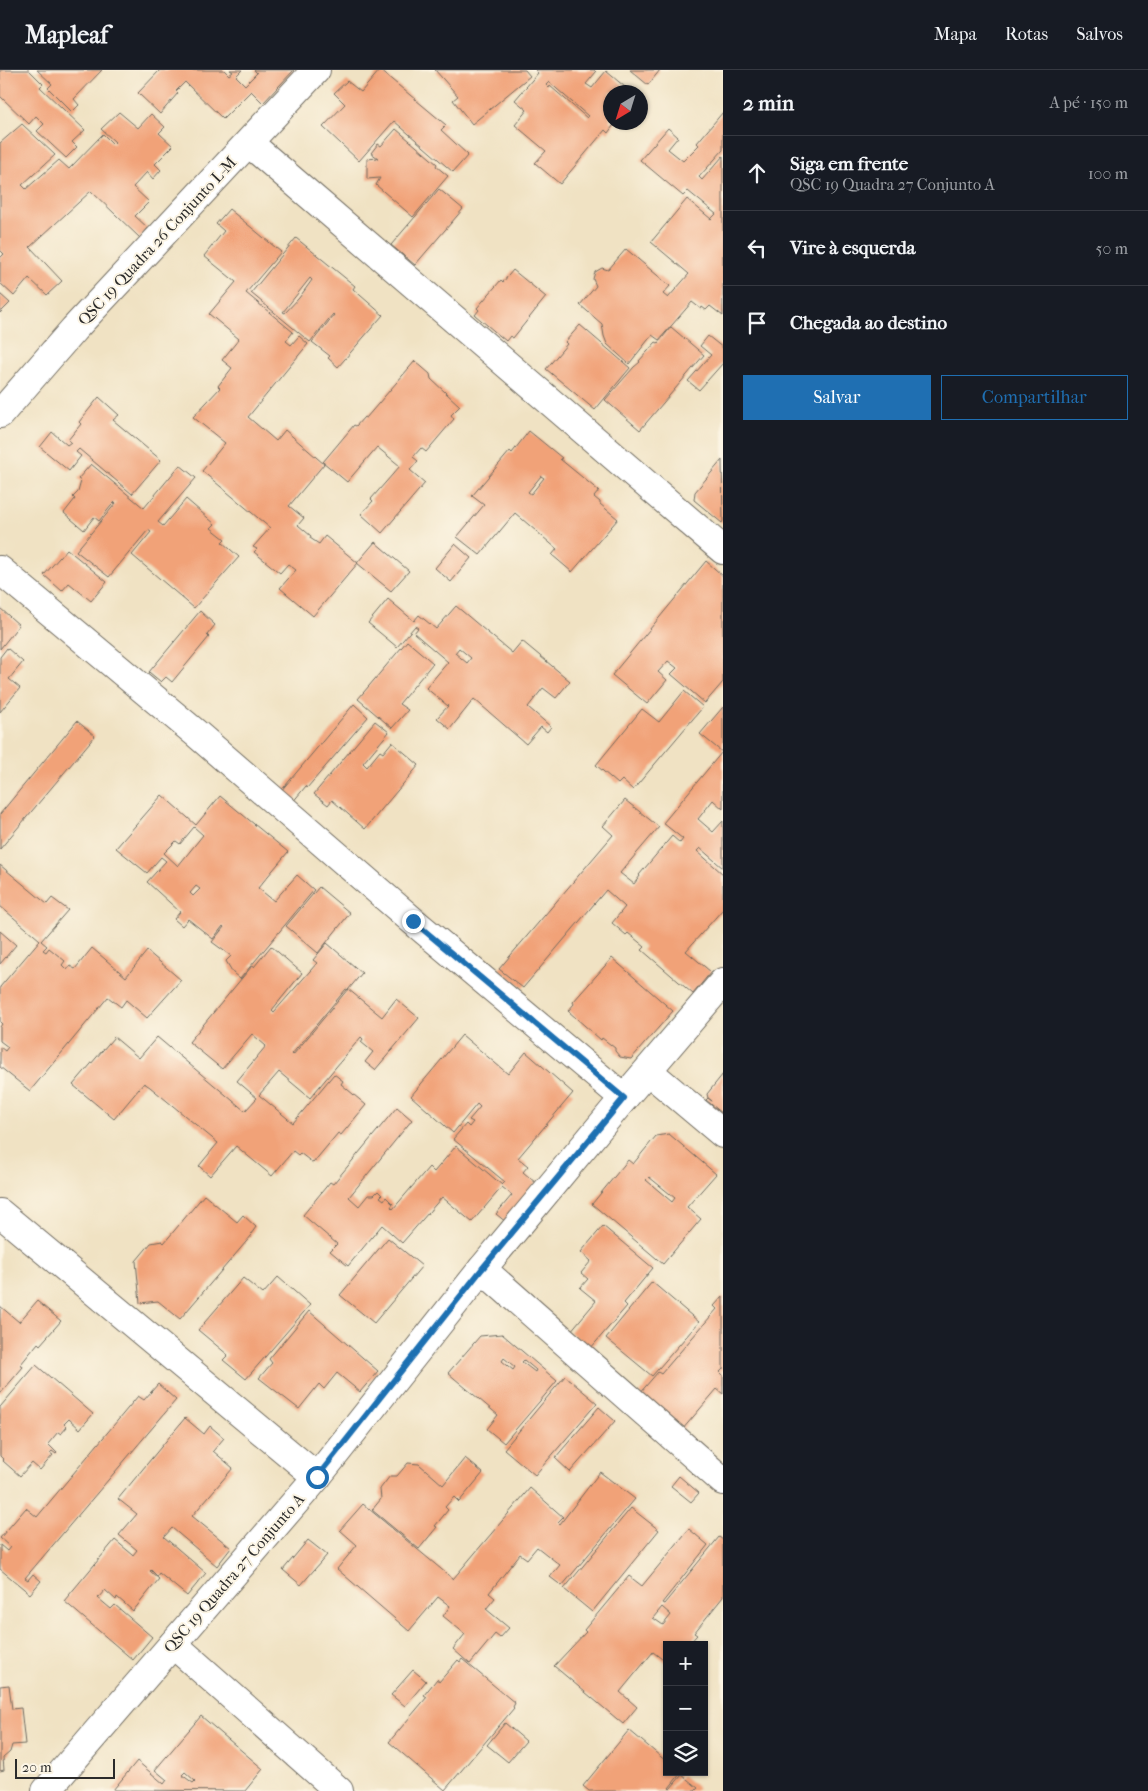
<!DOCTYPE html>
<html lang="pt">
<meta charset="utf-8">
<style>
:root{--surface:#171b24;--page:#20242c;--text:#f1f3f6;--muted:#9ea1a6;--line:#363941;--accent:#1f6fb2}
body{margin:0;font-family:"IM FELL French Canon",serif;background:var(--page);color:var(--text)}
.controls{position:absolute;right:15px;bottom:15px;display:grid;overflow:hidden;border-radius:0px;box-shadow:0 1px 4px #0004}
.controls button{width:45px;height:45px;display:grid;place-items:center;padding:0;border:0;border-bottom:1px solid var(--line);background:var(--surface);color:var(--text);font:25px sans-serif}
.compass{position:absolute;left:603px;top:15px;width:45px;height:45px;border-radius:50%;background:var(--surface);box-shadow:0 1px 4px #0004;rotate:218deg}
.scale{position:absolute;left:15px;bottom:12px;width:100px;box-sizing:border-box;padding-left:5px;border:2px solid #2b2b2b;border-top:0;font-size:14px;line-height:18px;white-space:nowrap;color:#2b2b2b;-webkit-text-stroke:4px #fcf5e5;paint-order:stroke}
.stop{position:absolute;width:15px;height:15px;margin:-11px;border:4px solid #1f6fb2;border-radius:50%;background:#fff}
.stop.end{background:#1f6fb2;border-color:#fff;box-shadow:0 1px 5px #0008}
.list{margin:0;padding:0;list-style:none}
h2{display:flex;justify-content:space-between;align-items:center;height:65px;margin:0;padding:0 20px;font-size:21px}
h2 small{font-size:16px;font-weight:400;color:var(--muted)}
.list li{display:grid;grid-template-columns:32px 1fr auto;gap:15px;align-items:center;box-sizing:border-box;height:75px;padding:0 20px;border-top:1px solid var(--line)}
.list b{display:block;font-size:19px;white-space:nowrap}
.list p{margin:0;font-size:16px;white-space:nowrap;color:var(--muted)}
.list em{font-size:16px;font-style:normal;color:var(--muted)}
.actions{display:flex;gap:10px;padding:15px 20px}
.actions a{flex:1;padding:11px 0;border:1px solid var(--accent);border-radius:0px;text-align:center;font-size:18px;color:var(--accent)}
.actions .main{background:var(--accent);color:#fff}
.icon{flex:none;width:28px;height:28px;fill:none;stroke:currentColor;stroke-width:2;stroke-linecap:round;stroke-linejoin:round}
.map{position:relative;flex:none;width:723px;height:1721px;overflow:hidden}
header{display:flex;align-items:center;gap:30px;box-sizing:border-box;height:70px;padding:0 25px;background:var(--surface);border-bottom:1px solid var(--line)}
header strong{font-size:24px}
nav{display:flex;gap:28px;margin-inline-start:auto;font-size:18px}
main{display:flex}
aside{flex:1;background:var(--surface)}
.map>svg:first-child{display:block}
.building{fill:#f1a278;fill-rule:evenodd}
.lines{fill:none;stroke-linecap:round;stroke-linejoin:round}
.minor-casing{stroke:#706b60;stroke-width:30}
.minor{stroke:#fff;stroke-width:28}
.route{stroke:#1f6fb2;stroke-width:6}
.labels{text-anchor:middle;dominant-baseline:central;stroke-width:4;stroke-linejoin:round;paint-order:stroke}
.street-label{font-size:16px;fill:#2b2b2b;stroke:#fcf5e5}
</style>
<header>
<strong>Mapleaf</strong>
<nav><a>Mapa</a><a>Rotas</a><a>Salvos</a></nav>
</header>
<main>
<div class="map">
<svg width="723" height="1721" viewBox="0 0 723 1721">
<rect width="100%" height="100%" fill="#fcf5e5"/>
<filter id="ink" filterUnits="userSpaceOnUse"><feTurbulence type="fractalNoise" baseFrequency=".02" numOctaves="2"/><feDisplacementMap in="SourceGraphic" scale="10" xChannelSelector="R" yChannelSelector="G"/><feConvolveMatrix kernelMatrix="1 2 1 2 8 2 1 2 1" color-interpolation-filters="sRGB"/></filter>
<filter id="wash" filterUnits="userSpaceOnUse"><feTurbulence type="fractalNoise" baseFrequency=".0096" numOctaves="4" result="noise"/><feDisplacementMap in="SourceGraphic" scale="20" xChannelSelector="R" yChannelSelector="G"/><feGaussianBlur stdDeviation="1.12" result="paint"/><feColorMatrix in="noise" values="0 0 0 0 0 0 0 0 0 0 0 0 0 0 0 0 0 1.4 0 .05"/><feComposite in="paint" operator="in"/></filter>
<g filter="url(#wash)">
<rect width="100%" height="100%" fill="#f0e2c3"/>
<g id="blocks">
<g class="building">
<polygon points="0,0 29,0 43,14 40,17 85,60 72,72 77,77 66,88 37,61 44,54 36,46 29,54 0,26"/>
<polygon points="37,0 102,0 74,29 79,35 72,42 48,18 52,14"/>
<polygon points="160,0 224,0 229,5 233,2 230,0 242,0 236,6 245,15 257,3 254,0 294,0 263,33 251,21 223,49 185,12 176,21 178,23 160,44 138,23"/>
<polygon points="380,0 446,55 441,60 468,85 453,102 394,51 359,91 323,57 345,34 334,23 347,11 361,22"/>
<polygon points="435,0 525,0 530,6 472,54 453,30 458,26"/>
<path d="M535,0H594L596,2L586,14L592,18L606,1L631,22H610V52H616L608,63L605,60L560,114L535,93L546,81L515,55L527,40L515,30L538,3ZM549,12L588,46L587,48L550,16L549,18L546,15Z"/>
<polygon points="630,0 660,0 648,15"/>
<polygon points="119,42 138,58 151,44 165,57 159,63 173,76 155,94 161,100 153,109 147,102 133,117 149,132 135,146 148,158 140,168 91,121 30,177 62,211 47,225 29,208 14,226 0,213 0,188 4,184 0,180 0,73 22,54 55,85 22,115 26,119 59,90 69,99 103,64 113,74 115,72 101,59"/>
<polygon points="723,42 723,80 699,107 702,110 723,86 723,246 710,236 706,240 702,237 701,239 692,232 659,270 652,265 629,294 607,274 604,266 602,254 580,235 596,216 593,209 595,202 602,198 608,200 626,179 670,216 663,224 668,228 689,204 651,172 687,129 711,149 716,144 688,121 683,126 640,90 668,58 678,67 668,79 683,91 699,75 697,73"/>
<polygon points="396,59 437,94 436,96 448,106 413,147 376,115 380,108 367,109 367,89 378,88 371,83 378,74 381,76"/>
<polygon points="439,119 463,139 415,195 391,175"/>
<polygon points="229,139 281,182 246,223 293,262 286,271 291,275 299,266 308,274 248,347 276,371 285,360 324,394 289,436 304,448 298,455 311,466 310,468 319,474 325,466 358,493 313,546 280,518 296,500 288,494 280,503 254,482 257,479 253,477 270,458 202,401 225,373 193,347 220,318 218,316 232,298 222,290 239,269 209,244 236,212 204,186 224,161 216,154"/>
<path d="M296,168L355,216L353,219L383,245L338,297L328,288L330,286L312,272L334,245L333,244L310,272L251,223ZM310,208L312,210L299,228L285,243L283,242Z"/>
<polygon points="513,200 546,227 513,268 510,266 506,271 475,245 479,240 477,238 501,210 503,212"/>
<polygon points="0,224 10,233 0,243"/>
<polygon points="580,255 630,298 595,340 546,299 567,274 565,272"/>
<polygon points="671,257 704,285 640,360 605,330 634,297 640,292 639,291 656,272 658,273"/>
<polygon points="708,266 723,278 723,293 699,320 688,311 711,285 700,276"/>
<polygon points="415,291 430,304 431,309 460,336 451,345 454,349 426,382 421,378 413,387 418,391 410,400 425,413 382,463 361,444 373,431 371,429 400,396 377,377 347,412 323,392 354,355 356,356 364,347 366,348"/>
<polygon points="99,327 119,345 113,350 161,390 132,424 79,379 76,382 81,386 69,401 40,377 52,362 67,375 71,372 68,370 81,354 79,352"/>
<path d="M529,361L562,388L560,389L599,421L594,427L600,432V434L618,449L572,502L552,485L557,479L515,443L480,485L457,467L484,435L472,426L510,381L512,383ZM541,406L544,408L531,424L528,422Z"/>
<polygon points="722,390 723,451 722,453 694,430 695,422"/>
<polygon points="91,394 144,438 180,395 196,408 158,452 163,456 186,429 215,454 211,458 225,469 222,472 239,487 194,538 132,485 151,462 148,460 109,507 76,481 116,433 115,432 111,436 99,451 94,447 84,460 64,443 75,429 73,427 78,422 81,411 78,409"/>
<polygon points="375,472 409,501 391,521 357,493"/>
<polygon points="455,474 471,488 451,512 435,498"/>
<polygon points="67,479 107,512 91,531 69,513 62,521 44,505"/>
<polygon points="706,491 723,506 723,612 705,633 671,604 677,598 668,591 658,602 667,610 647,634 612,605"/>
<path d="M388,529L414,551L419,545L436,559L456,536L512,583L522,571L570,611L556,628L543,618L528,637L551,657L547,662L541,657L526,674L474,629L450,659L437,648L448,636L426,618L448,592L414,563L418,558L415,556L397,577L368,553ZM459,578L471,588L467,593L455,583Z"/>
<polygon points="0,538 19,555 0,579"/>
<polygon points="200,541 215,555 207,565 209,567 172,612 166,607 161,612 149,602"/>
<polygon points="407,571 433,593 399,634 408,640 392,658 358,629"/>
<polygon points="7,578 23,592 9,609 20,618 0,642 0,587"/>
<polygon points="684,621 703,637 633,720 622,710 618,714 596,695 642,639 659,652"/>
<polygon points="354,634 368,647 307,718 306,716 292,733 280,722"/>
<polygon points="723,637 723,739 713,730 698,749 713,762 723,751 723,798 700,778 697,781 723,804 723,839 686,881 711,902 693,924 642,880 645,877 628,863 626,865 612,853 625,837 606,820 523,918 499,899 613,765 603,756 625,730 659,757 620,803 634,814 640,806 639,805 672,766 680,773 683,769 663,753 722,682 700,664"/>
<polygon points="77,651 95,666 0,779 0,744"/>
<polygon points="375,651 389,662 363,693 367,697 380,681 383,683 392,672 419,695 365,759 332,730 328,735 314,724"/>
<path d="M162,725L196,755L220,726L288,782L258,818L274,831L297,805L314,820L240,909L233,903L226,891L231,886L212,872L224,857L223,856L213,869L188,849L182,856L174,849L180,842L147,812L166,791L161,787L147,803L116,778ZM194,757L203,765L178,796L164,783L176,771L180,774ZM196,816L200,819L193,826L190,823Z"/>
<polygon points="0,795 47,834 52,828 68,840 41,871 47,876 43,880 46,882 49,878 65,891 62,895 67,900 70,896 75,899 92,878 126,907 147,881 181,910 147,948 126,930 121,937 108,927 30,1021 0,997 0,977 5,981 8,977 0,971 0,957 2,954 0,952 0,917 40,870 0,836"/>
<polygon points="319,817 350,843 318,883 286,856"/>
<polygon points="0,861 16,875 0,894"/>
<polygon points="327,873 362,903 348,920 346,919 292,984 293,985 348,919 382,947 396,929 419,948 375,1000 365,992 373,982 361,972 363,969 361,967 310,1028 279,1002 259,1025 293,1053 334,1004 343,1011 341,1014 366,1035 341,1065 338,1063 313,1093 300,1083 298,1085 293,1081 272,1106 236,1076 210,1106 199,1096 218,1073 150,1017 144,1013 114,1049 73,1015 114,967 139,988 157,967 245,1041 257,1028 237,1011 266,976 252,964 222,999 189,972 252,896 254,897 271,876 302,903 272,940 274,942 317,893 313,890"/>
<polygon points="612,888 673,941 631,989 620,987 615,981 615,978 602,968 601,970 568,941 574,934 573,932"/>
<polygon points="462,965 508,1004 526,982 573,1023 518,1088 528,1096 523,1102 536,1113 506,1152 496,1144 512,1125 502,1117 472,1152 442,1127 402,1173 382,1155 348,1196 330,1181 337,1174 303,1145 330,1112 333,1114 397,1037 412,1050 349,1127 359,1136 368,1125 374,1125 378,1121 382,1125 380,1127 384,1130 386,1127 393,1134 391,1137 393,1139 429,1097 434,1102 456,1076 502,1115 505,1112 453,1069 466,1054 469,1057 473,1052 469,1050 480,1037 477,1034 453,1063 411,1026"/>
<polygon points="723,1004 723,1044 706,1030 708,1028 712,1031 708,1028 707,1024"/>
<path d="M669,1064L716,1104L687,1137L701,1149L663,1194L592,1134L628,1090L633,1094L656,1066ZM649,1107L675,1128L672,1132L646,1110Z"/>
<polygon points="204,1125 237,1152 243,1145 256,1157 251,1164 252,1165 180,1249 158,1231 140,1233 136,1191 151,1173 162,1171 164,1173"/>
<polygon points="603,1156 653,1198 624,1233 627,1236 590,1279 570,1262 596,1231 580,1218 588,1209 581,1203 591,1191 581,1182"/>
<polygon points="388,1168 422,1196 374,1253 340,1225"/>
<polygon points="278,1207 310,1235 246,1309 223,1290 228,1285 198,1260 243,1208 263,1224"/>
<polygon points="652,1212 699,1252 652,1306 606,1268"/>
<polygon points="723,1226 723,1299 720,1302 723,1305 723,1324 717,1319 682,1360 639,1324 658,1302 661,1304 717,1239 714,1236"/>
<polygon points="37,1231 61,1251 40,1275 38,1273 21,1294 23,1297 0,1324 0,1236 19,1252"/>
<polygon points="309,1241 378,1301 360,1322 337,1303 324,1319 319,1314 299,1339 259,1308 272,1293 269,1289"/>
<path d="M502,1264L557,1311L504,1373L487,1359L498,1345L448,1303L480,1266ZM504,1288L515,1297L513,1300L502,1291ZM524,1290L536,1300L535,1302L522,1292Z"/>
<polygon points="36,1295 93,1344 80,1359 69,1349 64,1354 67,1357 61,1364 58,1362 48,1374 57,1383 56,1384 52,1381 50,1383 53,1385 40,1400 32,1393 20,1406 3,1391 4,1390 0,1386 0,1337"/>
<polygon points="565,1306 597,1333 535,1405 504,1379"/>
<polygon points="158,1314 176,1330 25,1508 28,1510 33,1504 41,1511 30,1524 0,1499 0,1475 7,1481 10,1477 0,1468 26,1438 37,1447 138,1326 144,1330"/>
<polygon points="599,1337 615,1351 570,1402 555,1388"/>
<polygon points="185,1348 204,1364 210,1356 224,1368 213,1381 233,1398 192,1446 231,1478 217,1496 172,1458 164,1467 206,1503 187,1526 159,1503 157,1506 151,1500 150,1501 159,1509 133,1541 117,1527 116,1530 105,1520 98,1528 111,1539 115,1535 152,1567 133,1590 64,1531 115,1470 133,1485 137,1480 119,1465 137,1444 118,1429"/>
<polygon points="465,1388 483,1403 459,1432 454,1427 445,1437 448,1440 435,1456 437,1457 419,1479 372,1440 381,1429 380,1419 390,1406 397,1406 408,1393 419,1394 443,1415"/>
<polygon points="600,1402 635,1429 562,1516 550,1507 560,1495 537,1477 527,1489 520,1484 489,1523 495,1528 486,1539 509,1558 500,1568 495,1564 470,1594 453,1579 465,1564 443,1546 450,1536 438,1527 409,1561 337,1499 357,1475 340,1460 363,1434 453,1509 530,1418 563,1447 558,1452 560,1454"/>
<polygon points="679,1406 699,1423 691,1432 671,1416"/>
<polygon points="631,1438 659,1460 592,1542 564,1519"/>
<path d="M689,1459L708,1475L662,1533L664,1534L719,1467L723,1470V1527L694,1563L697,1565L688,1575H667V1593L653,1582L620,1622L637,1637L623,1654L554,1596L586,1562L584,1560L629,1506L642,1516ZM662,1537L671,1545L663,1555L653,1548Z"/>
<polygon points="308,1470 327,1485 301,1515 283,1500"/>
<polygon points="462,1589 515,1633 513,1637 514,1638 445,1720 389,1672 427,1627 424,1625 437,1609 439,1612 458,1590 460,1592"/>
<polygon points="413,1600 426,1611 405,1636 391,1625"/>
<polygon points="9,1615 12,1639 21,1638 25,1674 12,1675 10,1682 3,1688 4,1700 0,1701 0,1616"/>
<path d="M201,1646L263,1699L245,1721L113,1720L137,1691L164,1714L167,1710L155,1700ZM185,1702L195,1711L193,1713L182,1705Z"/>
<polygon points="505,1653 526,1671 508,1692 487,1675"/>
<polygon points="629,1660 667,1692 667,1702 680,1704 669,1718 670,1719 682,1705 698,1718 695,1721 589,1721 583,1716"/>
</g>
</g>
</g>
<g filter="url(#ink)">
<use href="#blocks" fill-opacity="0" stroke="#706b60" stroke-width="1"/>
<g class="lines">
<g class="minor-casing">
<g id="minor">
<polyline points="249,73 723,480"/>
<polyline points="0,344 74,259 316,0"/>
<polyline points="0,500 198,665 413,851 624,1028"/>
<polyline points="648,1001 723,1064"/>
<polyline points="0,1143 317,1407"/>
<polyline points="482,1199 723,1411"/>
<polyline points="173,1574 339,1721"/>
<polyline points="46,1721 317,1407 482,1199 624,1028 723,912"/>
</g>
</g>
<use href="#minor" class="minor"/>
</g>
</g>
<g class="lines" filter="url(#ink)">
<polyline class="route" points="317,1407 482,1199 624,1028 413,851"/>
</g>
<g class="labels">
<g class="street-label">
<text transform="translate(157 171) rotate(-47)">QSC 19 Quadra 26 Conjunto L-M</text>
<text transform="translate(234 1503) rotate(-49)">QSC 19 Quadra 27 Conjunto A</text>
</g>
</g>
</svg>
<div class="controls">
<button>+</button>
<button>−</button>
<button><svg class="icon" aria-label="layers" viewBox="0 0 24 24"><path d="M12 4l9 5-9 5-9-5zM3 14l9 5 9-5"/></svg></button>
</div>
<svg class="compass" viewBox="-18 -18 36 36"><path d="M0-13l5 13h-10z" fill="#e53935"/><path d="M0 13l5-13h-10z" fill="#9ea1a6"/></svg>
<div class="scale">20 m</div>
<div class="stop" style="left:317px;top:1407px"></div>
<div class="stop end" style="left:413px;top:851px"></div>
</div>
<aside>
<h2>2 min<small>A pé · 150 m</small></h2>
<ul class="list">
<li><svg class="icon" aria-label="ahead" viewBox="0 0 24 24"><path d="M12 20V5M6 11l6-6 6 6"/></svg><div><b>Siga em frente</b><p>QSC 19 Quadra 27 Conjunto A</p></div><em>100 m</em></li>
<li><svg class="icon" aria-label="left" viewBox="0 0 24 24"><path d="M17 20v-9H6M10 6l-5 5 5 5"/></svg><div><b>Vire à esquerda</b></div><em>50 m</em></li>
<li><svg class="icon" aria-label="arrive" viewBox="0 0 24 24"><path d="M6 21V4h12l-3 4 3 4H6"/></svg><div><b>Chegada ao destino</b></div></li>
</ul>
<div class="actions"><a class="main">Salvar</a><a>Compartilhar</a></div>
</aside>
</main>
